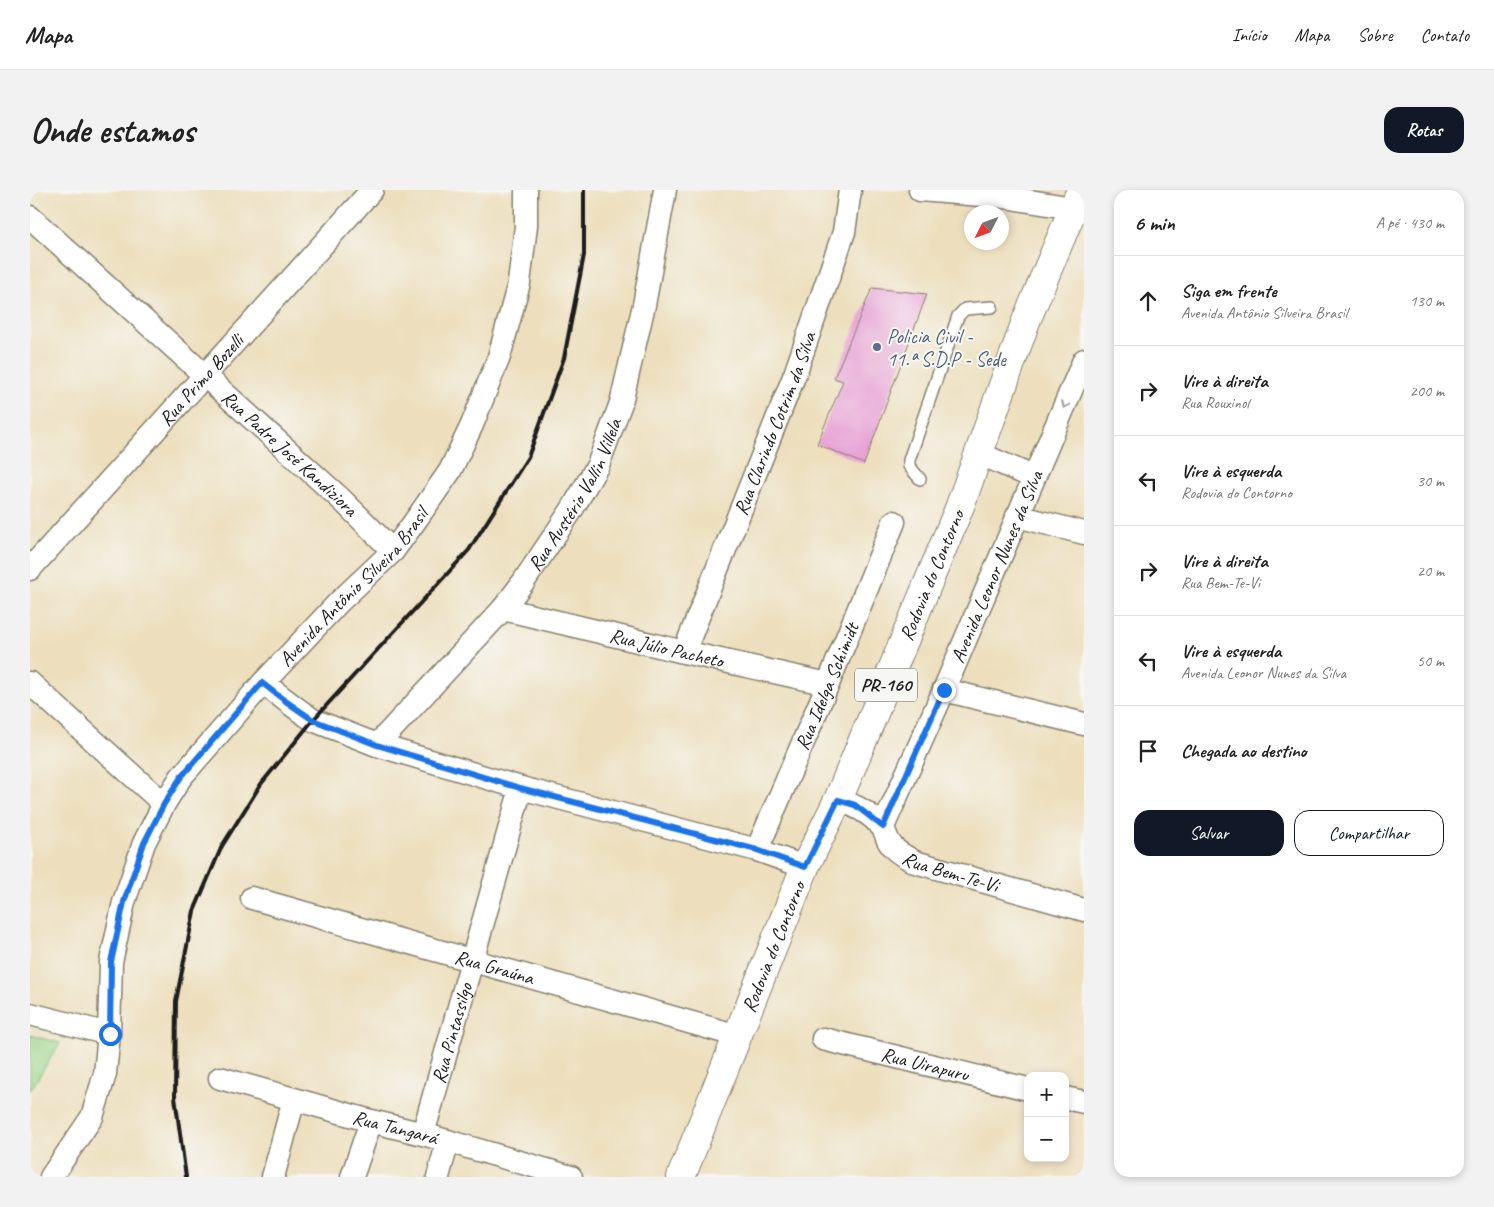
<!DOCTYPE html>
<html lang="pt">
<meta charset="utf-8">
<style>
:root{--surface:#fff;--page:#f2f2f2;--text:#222;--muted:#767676;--line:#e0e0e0;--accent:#111827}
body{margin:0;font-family:Caveat,sans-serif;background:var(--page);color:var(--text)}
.controls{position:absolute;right:15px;bottom:15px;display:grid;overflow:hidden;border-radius:10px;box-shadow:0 2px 8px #0003}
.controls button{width:45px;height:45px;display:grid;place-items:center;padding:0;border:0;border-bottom:1px solid var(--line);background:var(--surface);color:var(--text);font:25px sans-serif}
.compass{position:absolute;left:934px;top:15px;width:45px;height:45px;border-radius:50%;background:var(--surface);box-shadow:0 2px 8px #0003;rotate:228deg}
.stop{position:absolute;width:15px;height:15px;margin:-11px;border:4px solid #1a73e8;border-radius:50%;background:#fff}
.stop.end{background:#1a73e8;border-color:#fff;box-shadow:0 1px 5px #0008}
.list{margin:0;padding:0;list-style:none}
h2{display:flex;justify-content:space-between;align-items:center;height:65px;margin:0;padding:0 20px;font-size:21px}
h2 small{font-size:16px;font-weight:400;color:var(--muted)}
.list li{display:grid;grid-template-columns:32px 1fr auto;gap:15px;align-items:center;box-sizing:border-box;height:90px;padding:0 20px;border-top:1px solid var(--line)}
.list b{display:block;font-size:19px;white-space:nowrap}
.list p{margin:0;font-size:16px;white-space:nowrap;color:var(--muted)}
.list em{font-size:16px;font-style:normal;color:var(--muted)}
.actions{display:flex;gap:10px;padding:15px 20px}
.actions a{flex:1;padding:11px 0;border:1px solid var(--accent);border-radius:15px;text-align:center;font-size:18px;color:var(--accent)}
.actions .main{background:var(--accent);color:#fff}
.icon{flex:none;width:28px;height:28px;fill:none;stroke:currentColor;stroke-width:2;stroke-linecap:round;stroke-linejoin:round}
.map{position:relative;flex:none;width:1054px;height:987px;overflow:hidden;border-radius:15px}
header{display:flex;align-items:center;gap:30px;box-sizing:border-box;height:70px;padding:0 25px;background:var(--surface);border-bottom:1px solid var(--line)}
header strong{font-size:24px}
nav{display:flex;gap:28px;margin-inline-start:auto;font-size:18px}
.intro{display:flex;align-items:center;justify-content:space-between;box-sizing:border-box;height:120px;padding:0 30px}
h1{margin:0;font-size:35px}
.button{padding:12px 22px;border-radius:15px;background:var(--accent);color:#fff;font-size:18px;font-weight:700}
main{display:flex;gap:30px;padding:0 30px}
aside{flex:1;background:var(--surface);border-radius:15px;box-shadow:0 2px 8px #0003}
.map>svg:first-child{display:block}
.green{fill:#9cd689;stroke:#5c7952}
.building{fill:#e8a3d6}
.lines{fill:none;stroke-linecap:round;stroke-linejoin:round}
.service-casing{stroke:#847e6c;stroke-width:14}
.minor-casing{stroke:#847e6c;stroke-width:25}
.primary-casing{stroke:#847e6c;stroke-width:30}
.service{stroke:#fff;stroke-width:11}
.minor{stroke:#fff;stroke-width:22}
.primary{stroke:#fff;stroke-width:28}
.rail{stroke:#1c1c1c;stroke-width:4}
.oneway{stroke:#999}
.route{stroke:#1a73e8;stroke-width:6}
.service-dot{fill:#5c6f8a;stroke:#f6f6f2;stroke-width:2}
.labels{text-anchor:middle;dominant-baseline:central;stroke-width:4;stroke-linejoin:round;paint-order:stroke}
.shield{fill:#f6f6f2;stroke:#5d5d5c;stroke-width:1}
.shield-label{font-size:19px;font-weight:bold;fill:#1c1c1c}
.service-label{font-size:20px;fill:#4e5e75;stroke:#f6f6f2;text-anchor:start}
.street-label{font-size:20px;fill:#1c1c1c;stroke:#f6f6f2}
</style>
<header>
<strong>Mapa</strong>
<nav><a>Início</a><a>Mapa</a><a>Sobre</a><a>Contato</a></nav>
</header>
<div class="intro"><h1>Onde estamos</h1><a class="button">Rotas</a></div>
<main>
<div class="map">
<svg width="1054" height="987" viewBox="0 0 1054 987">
<rect width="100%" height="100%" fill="#f6f6f2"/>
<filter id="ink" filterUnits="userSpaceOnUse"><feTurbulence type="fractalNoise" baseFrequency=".02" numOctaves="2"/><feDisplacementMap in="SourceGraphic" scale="10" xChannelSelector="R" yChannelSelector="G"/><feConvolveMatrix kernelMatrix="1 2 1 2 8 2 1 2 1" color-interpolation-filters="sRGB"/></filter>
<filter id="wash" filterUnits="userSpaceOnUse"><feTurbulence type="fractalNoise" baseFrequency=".0096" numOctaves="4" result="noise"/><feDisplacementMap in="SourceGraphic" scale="20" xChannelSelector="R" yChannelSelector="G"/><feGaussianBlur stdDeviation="1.12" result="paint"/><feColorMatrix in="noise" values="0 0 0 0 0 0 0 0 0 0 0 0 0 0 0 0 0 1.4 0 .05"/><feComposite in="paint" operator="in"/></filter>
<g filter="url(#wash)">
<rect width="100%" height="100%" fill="#eddfbd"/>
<polygon class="green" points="0,845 30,853 0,901"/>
<g id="blocks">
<polygon class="building" points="842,98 897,104 834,274 787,254 813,191 804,188"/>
</g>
</g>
<g filter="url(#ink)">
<use href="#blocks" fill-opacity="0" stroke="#847e6c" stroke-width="1"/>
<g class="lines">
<g class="service-casing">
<polyline id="service" points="890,289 879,276 879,270 928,126 935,119 962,117"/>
</g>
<g class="minor-casing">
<g id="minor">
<polyline points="890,0 975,7 1043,18"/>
<path id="s1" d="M0,27L312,310L363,361"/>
<polyline points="948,263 1003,287"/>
<polyline points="987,326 1054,343"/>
<path id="s2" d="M0,379L342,0"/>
<path id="s3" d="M473,419L654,462L798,494"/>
<path id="s4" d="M654,462L765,184L814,42L820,0"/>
<polyline points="0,493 134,614"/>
<polyline points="233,493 270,521 283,530 347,555 491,598 727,660 775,677"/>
<polyline points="914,500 1054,534"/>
<path id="s5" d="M347,555L473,419L494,391L541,321L568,275L591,213L614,115L635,0"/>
<path id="s6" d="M808,610C825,615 840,623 851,636C855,640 856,646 858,650C864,662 875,666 885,672L1054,720"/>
<path id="s7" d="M853,637L914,500L1054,170"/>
<path id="s8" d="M727,660L798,494L864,332"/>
<path id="s9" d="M222,708L708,846"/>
<polyline points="0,824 79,844"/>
<path id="s10" d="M793,849L998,899"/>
<path id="s11" d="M190,888L341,931L393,944L541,987"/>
<polyline points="1035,908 1054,912"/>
<path id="s12" d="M393,944L491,598"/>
<path id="s13" d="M21,987L62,927L75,884L79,844L81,772L94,712L114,653L134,614L151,587L233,493L309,412L363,361L383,334L420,281L442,235L469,167L489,93L496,36V0"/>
<polyline points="243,987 264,909"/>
<polyline points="322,987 341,931"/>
<polyline points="408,987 418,951"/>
</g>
</g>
<g class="primary-casing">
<g id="primary">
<path id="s14" d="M651,987L775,677L808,610L930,316L996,131L1051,0"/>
</g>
</g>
<use href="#service" class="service"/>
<use href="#minor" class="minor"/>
<use href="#primary" class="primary"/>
<polyline class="rail" points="156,987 145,907 146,811 164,721 192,656 231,594 283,530 439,360 498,267 534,168 554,65 554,0"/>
</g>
<defs><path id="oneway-chevron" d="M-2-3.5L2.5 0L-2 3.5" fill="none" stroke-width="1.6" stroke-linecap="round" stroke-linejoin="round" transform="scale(1.25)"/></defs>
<use class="oneway" href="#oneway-chevron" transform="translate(1035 215) rotate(114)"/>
</g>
<g class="lines" filter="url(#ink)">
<polyline class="route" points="80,844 81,772 94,712 114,653 134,614 151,587 232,493 254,510 283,530 347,555 490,598 727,660 775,677 808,610 825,615 853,637 914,500"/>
</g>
<circle class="service-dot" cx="847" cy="157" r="5"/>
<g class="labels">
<rect class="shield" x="825" y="478.5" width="62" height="33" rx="4"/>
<g class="shield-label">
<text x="856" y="495">PR-160</text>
</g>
<g class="service-label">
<text x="857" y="146">Policia Civil -<tspan x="857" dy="23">11.ª S.D.P - Sede</tspan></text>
</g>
<g class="street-label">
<text stroke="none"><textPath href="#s2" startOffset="255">Rua Primo Bozelli</textPath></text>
<text stroke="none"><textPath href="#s4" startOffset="246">Rua Clarindo Cotrim da Silva</textPath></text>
<text stroke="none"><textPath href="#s1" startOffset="351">Rua Padre José Kandiziora</textPath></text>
<text stroke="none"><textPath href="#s5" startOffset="321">Rua Austério Vallin Villela</textPath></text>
<text stroke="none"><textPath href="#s7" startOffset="284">Avenida Leonor Nunes da Silva</textPath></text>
<text stroke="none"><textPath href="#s14" startOffset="652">Rodovia do Contorno</textPath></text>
<text stroke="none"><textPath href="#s13" startOffset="686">Avenida Antônio Silveira Brasil</textPath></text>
<text stroke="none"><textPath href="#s3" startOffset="168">Rua Júlio Pacheto</textPath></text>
<text stroke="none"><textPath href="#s8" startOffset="178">Rua Idelga Schimidt</textPath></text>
<text stroke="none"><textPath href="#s6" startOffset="139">Rua Bem-Te-Vi</textPath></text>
<text stroke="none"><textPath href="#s14" startOffset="248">Rodovia do Contorno</textPath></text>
<text stroke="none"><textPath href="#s9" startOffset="252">Rua Graúna</textPath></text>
<text stroke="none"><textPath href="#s12" startOffset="105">Rua Pintassilgo</textPath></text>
<text stroke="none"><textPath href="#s10" startOffset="105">Rua Uirapuru</textPath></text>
<text stroke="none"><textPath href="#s11" startOffset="182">Rua Tangará</textPath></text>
</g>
</g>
</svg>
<div class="controls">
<button>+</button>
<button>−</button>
</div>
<svg class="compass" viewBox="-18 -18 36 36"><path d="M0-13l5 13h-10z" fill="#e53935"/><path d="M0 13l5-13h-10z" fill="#767676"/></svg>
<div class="stop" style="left:80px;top:844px"></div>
<div class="stop end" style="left:914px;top:500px"></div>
</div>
<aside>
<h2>6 min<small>A pé · 430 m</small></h2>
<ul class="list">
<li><svg class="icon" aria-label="ahead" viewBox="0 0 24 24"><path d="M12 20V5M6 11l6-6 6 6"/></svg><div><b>Siga em frente</b><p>Avenida Antônio Silveira Brasil</p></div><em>130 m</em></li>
<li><svg class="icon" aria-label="right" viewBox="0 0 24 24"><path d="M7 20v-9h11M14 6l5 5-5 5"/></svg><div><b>Vire à direita</b><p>Rua Rouxinol</p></div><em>200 m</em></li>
<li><svg class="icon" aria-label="left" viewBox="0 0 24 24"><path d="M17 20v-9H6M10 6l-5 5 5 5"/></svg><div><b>Vire à esquerda</b><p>Rodovia do Contorno</p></div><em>30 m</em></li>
<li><svg class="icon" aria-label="right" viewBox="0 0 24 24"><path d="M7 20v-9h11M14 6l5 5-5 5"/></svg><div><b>Vire à direita</b><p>Rua Bem-Te-Vi</p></div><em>20 m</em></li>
<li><svg class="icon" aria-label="left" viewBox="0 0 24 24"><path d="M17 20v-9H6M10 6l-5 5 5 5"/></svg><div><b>Vire à esquerda</b><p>Avenida Leonor Nunes da Silva</p></div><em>50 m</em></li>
<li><svg class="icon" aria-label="arrive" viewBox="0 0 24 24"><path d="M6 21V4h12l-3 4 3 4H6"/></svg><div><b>Chegada ao destino</b></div></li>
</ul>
<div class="actions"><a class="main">Salvar</a><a>Compartilhar</a></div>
</aside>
</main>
